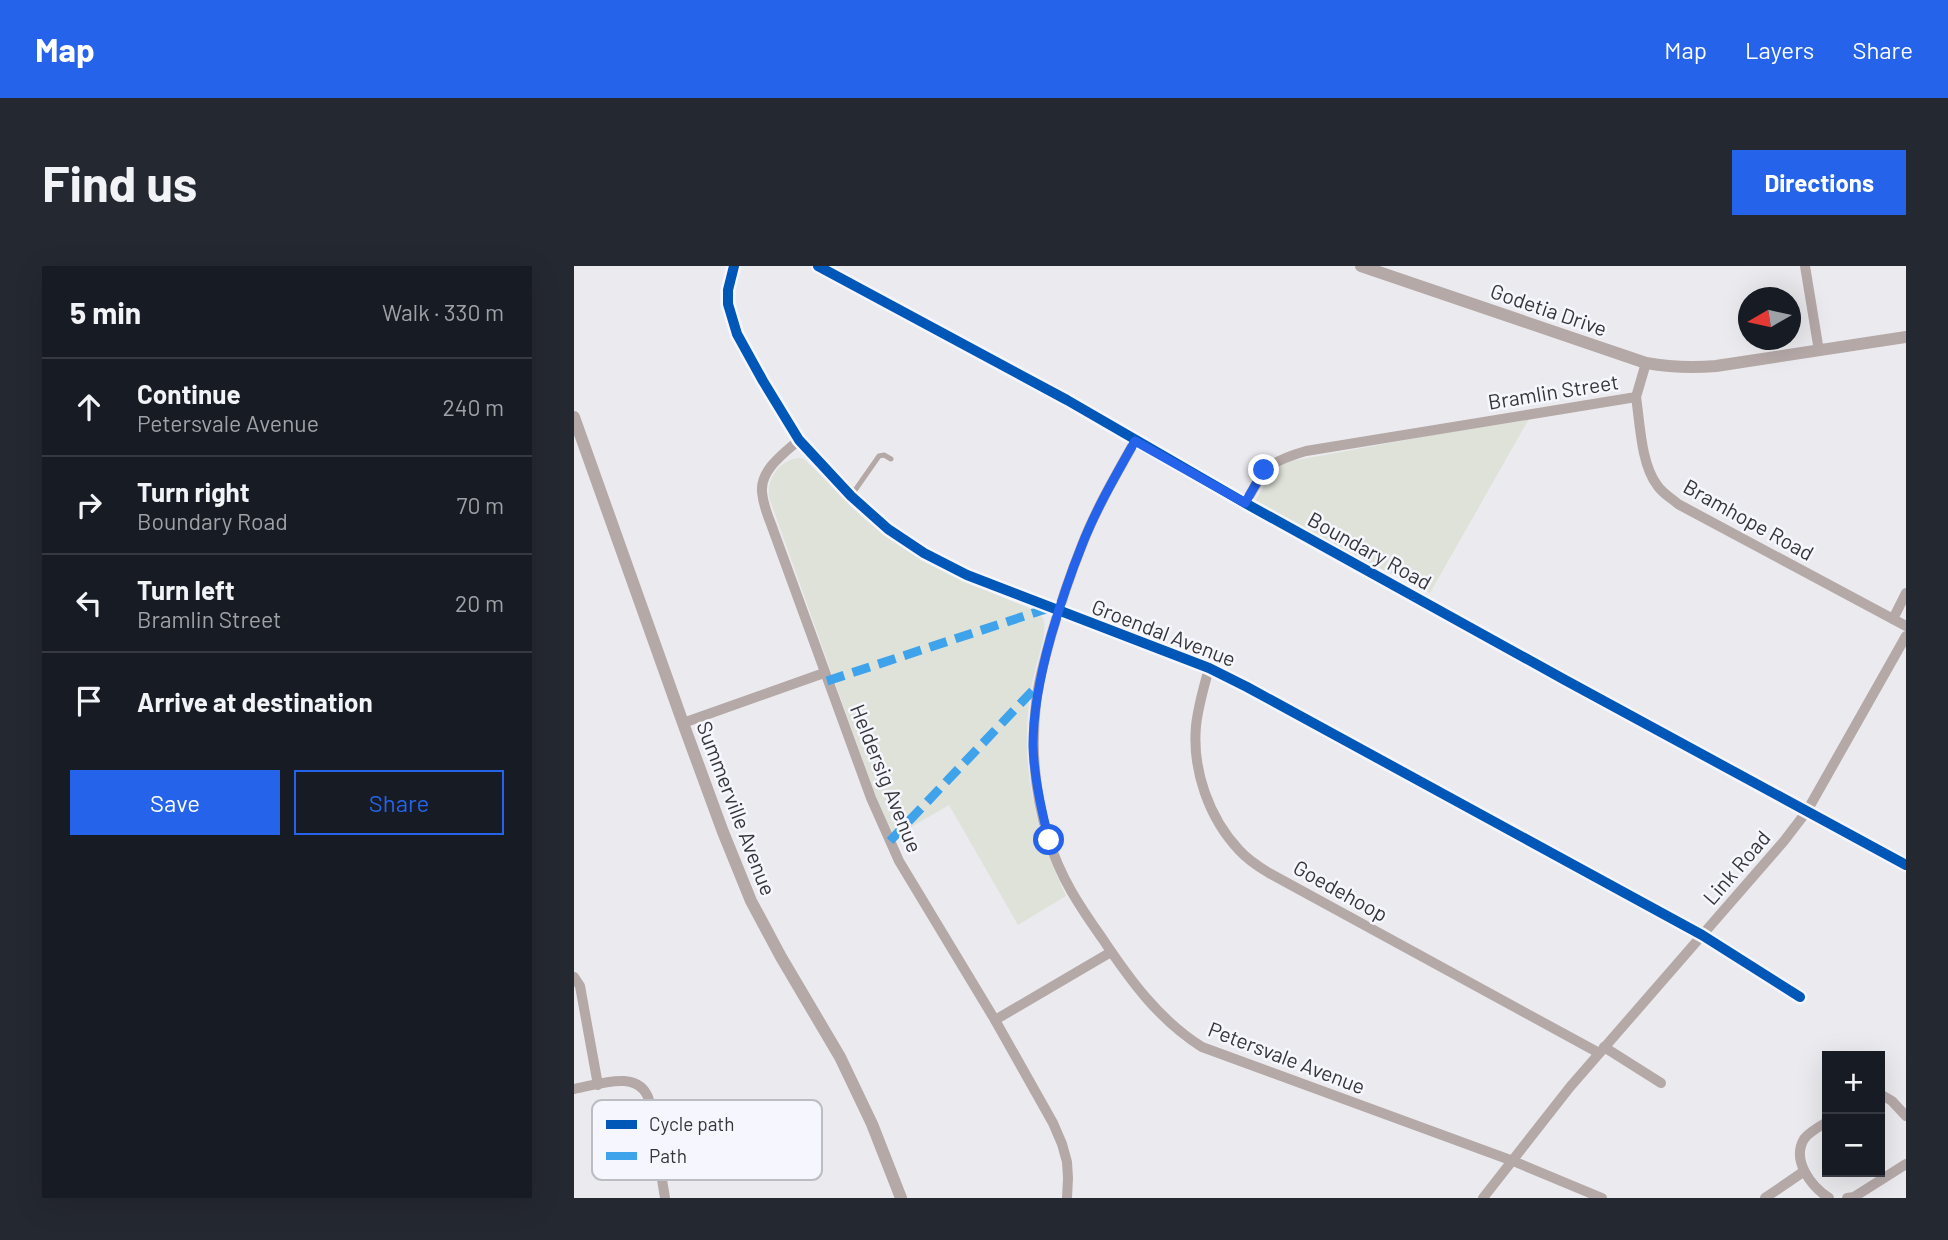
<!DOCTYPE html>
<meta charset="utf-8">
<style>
:root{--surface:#171b24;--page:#242831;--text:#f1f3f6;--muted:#9ea1a6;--line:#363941;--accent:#2563eb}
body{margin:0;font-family:Barlow,sans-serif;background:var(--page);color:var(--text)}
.controls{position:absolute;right:21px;bottom:21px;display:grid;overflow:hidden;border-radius:0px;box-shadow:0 7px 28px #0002}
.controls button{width:63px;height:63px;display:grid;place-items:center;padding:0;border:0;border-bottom:2px solid var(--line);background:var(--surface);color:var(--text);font:35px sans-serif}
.compass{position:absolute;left:1164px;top:21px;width:63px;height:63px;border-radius:50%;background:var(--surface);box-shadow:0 7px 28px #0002;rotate:261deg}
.stop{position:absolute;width:21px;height:21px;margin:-16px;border:5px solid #2563eb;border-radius:50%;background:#fff}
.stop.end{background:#2563eb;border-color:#fff;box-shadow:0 2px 7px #0008}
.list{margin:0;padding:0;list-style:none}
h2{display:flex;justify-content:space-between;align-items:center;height:91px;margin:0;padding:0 28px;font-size:30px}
h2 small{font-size:23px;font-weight:400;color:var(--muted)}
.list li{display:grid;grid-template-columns:46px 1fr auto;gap:21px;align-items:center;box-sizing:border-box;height:98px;padding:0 28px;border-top:2px solid var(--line)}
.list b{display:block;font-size:26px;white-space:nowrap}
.list p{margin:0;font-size:23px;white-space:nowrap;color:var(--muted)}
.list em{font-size:23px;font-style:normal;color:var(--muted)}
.actions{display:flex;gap:14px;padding:21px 28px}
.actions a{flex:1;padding:16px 0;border:2px solid var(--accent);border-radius:0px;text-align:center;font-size:24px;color:var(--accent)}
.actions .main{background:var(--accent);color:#fff}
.icon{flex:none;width:38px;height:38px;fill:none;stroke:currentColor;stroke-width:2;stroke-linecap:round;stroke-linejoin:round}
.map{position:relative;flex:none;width:1332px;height:932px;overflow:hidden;border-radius:0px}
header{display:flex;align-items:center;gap:42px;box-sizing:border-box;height:98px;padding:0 35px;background:var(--accent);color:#fff}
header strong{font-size:33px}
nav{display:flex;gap:38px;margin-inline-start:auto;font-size:24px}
.intro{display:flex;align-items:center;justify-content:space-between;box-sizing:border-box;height:168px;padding:0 42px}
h1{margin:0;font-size:49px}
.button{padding:18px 32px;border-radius:0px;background:var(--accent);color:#fff;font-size:24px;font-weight:700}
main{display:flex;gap:42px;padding:0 42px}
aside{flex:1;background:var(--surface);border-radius:0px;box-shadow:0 7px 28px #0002}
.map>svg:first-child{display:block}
.green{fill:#dee2d8}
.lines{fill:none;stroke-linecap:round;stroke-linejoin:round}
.service{stroke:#b5a9a8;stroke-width:5}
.minor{stroke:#b5a9a8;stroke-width:10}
.tertiary{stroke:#b5a9a8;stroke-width:12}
.quiet{stroke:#3fa3ec;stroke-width:9;stroke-dasharray:18 9;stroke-linecap:butt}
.cycleway-casing{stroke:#f6f7fe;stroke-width:15}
.cycleway{stroke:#0057b8;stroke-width:10}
.route{stroke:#2563eb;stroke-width:9}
.labels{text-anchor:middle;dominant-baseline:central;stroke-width:5;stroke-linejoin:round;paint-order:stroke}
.street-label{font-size:21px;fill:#363639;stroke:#f6f7fe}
.key{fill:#f6f7fe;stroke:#bcbdc3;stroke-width:2}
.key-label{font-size:19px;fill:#363639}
</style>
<header>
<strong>Map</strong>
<nav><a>Map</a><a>Layers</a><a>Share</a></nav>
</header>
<div class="intro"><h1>Find us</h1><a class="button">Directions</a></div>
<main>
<aside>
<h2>5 min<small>Walk · 330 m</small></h2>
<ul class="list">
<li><svg class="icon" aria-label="ahead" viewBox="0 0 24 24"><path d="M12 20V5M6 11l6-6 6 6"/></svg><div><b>Continue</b><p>Petersvale Avenue</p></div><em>240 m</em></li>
<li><svg class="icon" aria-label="right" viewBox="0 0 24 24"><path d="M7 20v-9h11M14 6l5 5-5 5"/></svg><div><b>Turn right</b><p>Boundary Road</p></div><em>70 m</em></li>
<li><svg class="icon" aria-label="left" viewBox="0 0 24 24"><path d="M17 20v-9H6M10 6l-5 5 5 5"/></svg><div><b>Turn left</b><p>Bramlin Street</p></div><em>20 m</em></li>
<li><svg class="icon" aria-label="arrive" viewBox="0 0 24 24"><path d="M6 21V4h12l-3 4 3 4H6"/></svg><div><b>Arrive at destination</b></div></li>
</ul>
<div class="actions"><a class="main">Save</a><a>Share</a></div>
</aside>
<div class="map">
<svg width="1332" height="932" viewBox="0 0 1332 932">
<rect width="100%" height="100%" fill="#ebebef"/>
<g class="green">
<polygon points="956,151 856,327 679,239 702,198"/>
<path d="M226,192L231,194C252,213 270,235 292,254C341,295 399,319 457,343L469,352C474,368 464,389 461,405C457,419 455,433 454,447C448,512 465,573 492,630L444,659L375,539L320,571L300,526L195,231C193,212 206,193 226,192Z"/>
</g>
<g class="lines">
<polyline class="service" points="277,230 305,190 310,189 317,193"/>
<g class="minor">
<polyline points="160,0 154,24 154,38 163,68 189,115 225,174 277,230 314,263 350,287 393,309 635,402 673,421 1128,669 1226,731"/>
<polyline points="244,0 493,134 671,237 991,414 1332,599"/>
<polyline points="1231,0 1245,85"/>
<path d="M1062,131C1066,157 1067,198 1083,219C1088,227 1097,232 1104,238L1332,360"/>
<path d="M225,174C210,187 186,204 188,226C189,237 193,248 197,258L297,532L325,595L421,754L479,857L488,878L493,896L494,912L493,932"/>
<path d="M561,175C542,209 522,243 508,279C496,309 486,339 477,370C471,392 464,415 462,437C457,483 461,531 475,574C486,611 506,641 528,672C556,714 585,754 628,781L939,895L1028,932"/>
<path d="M671,237C692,202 691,197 732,185L1062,131L1072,97"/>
<polyline points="1319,353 1332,327"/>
<path d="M635,402C630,421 624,440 622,460C618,504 635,552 665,584C674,594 685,601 695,607L1025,787"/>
<polyline points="109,457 250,407"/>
<polyline points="0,711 6,720 24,819"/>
<polyline points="421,754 537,686"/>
<polyline points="1030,781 1087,817"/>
<path d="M0,823C24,819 65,802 75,834L91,932"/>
<polyline points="1306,828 1318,835 1332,850"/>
<path d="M1253,856C1246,860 1235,866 1230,873C1217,895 1238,921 1255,932"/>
<polyline points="909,932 996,821 1210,575 1233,545 1332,370"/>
<polyline points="1191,932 1229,906"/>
<polyline points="1273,932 1280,931 1332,898"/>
</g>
<g class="tertiary">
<path d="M787,0L1072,97C1095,101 1118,102 1142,100L1332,71"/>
<polyline points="0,151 109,457 149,566 177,635 207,691 266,791 298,858 327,932"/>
</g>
<g class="quiet">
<polyline points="253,415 475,342"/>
<polyline points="316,575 465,418"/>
</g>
<g class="cycleway-casing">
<g id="cycleway">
<polyline points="160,0 154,24 154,38 163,68 189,115 225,174 277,230 314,263 350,287 393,309 635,402 673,421 1128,669 1226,731"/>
<polyline points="244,0 493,134 671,237 991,414 1332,599"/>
</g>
</g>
<use href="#cycleway" class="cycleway"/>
</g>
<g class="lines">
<path class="route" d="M475,574C467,543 460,512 459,480C459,442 467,406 477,370C486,339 496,309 508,279C522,243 542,209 561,175L671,237L690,204"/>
</g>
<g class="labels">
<g class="street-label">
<text transform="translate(975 43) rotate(19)">Godetia Drive</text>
<text transform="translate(979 125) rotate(-9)">Bramlin Street</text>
<text transform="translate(1175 253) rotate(29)">Bramhope Road</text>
<text transform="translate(796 284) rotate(29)">Boundary Road</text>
<text transform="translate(590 366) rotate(21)">Groendal Avenue</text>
<text transform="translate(313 512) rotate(68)">Heldersig Avenue</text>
<text transform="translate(163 542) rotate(69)">Summerville Avenue</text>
<text transform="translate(1162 601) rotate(-49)">Link Road</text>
<text transform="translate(767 624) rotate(29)">Goedehoop</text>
<text transform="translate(713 791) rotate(21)">Petersvale Avenue</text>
</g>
</g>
<rect x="18" y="834" width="230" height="80" rx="10" class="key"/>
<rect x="32" y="854" width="31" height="9" fill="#0057b8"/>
<rect x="32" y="886" width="31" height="8" fill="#3fa3ec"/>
<g class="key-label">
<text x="75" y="865">Cycle path</text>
<text x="75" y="897">Path</text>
</g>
</svg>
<div class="controls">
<button>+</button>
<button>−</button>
</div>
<svg class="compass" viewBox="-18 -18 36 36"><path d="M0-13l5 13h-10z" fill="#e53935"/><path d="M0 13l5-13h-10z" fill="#9ea1a6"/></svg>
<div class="stop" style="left:475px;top:574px"></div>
<div class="stop end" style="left:690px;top:204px"></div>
</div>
</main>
